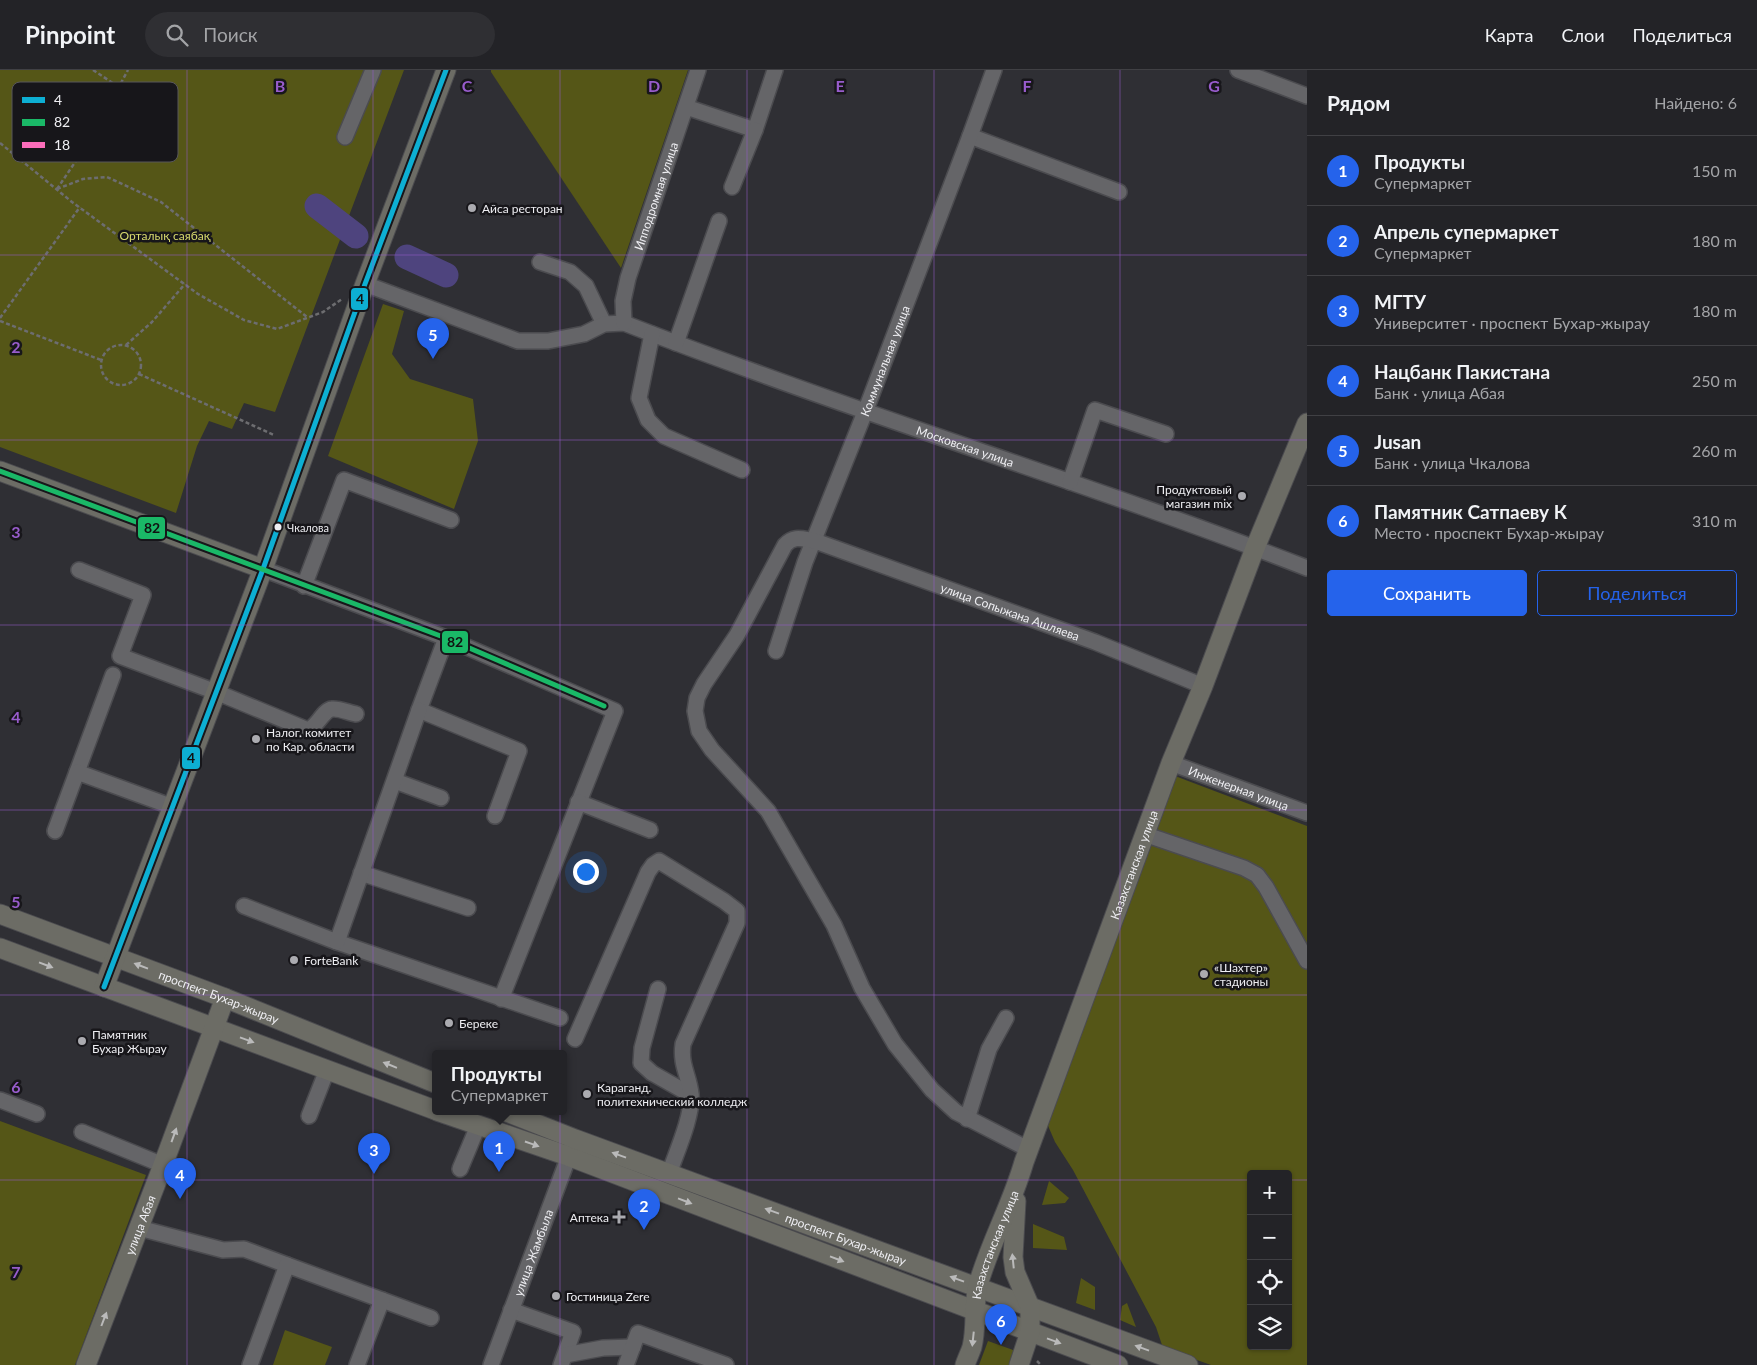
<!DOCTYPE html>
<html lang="ru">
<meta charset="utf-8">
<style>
:root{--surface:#232327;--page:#2f2f33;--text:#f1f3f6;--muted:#a3a4a7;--line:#404044;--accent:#2563eb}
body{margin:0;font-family:Lato,sans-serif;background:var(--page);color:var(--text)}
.controls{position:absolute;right:15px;bottom:15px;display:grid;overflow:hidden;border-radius:5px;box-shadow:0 1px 4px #0004}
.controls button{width:45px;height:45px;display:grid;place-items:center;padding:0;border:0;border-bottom:1px solid var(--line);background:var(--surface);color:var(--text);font:25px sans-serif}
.you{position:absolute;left:585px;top:801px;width:18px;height:18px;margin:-12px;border:4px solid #fff;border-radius:50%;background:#1a73e8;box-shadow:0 0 0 8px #1a73e833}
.badge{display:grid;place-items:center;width:32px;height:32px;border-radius:50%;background:var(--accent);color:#fff;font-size:16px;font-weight:700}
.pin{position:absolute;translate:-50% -41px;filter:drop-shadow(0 1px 2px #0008)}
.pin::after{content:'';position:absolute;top:26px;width:18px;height:15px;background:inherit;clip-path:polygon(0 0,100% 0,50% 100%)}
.popup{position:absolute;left:432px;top:980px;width:135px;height:65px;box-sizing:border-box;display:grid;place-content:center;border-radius:5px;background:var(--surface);filter:drop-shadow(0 1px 4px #0005);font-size:16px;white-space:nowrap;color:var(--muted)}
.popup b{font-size:19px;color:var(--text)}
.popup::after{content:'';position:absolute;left:50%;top:100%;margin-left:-10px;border:10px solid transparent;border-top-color:var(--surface)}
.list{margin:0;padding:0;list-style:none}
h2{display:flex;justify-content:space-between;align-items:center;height:65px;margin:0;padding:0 20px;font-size:21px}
h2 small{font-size:16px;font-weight:400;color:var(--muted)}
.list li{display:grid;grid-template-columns:32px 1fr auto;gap:15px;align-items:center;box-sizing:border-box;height:70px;padding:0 20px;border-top:1px solid var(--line)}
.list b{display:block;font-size:19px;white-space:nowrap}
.list p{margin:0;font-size:16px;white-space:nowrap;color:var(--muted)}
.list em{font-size:16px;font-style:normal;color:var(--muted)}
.actions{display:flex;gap:10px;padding:15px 20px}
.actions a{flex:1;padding:11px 0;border:1px solid var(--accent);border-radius:5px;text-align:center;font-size:18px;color:var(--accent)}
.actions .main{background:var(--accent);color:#fff}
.icon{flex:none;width:28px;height:28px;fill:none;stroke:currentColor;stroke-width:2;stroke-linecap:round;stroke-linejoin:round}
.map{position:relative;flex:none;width:1307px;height:1295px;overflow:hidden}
header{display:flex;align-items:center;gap:30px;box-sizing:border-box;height:70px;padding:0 25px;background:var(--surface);border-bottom:1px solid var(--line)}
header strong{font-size:24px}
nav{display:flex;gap:28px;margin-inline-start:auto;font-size:18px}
.search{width:350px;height:45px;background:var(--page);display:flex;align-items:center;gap:12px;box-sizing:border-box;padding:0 18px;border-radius:28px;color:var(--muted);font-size:19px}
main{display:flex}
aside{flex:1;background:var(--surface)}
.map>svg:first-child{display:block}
.green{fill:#555617;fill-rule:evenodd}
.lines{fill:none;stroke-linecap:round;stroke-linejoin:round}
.river{stroke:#4e447e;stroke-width:25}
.minor-casing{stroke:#4b4b4f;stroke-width:18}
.major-casing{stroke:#4b4b4f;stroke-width:21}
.path{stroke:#6d6d70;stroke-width:2.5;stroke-dasharray:4 2.5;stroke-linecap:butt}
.minor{stroke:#656568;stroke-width:15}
.major{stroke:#6c6c65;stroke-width:19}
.bus-1-casing{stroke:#17161a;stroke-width:9}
.bus-2-casing{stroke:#17161a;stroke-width:9}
.bus-1{stroke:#0dafd3;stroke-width:5}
.bus-2{stroke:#1ab867;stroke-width:5}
.oneway{fill:#bababa}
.grid{fill:none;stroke:#985ccc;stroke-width:1;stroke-opacity:0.55}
.poi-dot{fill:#ababb0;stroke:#17161a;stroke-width:2}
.bus-dot{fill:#eeeef2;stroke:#17161a;stroke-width:2}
.labels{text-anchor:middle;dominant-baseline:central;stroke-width:5;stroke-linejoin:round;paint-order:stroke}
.bus-label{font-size:11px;fill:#eeeef2;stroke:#17161a;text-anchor:start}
.street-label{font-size:12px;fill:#eeeef2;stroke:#17161a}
.poi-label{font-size:12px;fill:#eeeef2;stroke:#17161a;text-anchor:start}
.park-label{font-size:12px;fill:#d8da6e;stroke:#17161a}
.key{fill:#17161a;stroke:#58575b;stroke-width:1}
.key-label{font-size:14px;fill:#eeeef2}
.grid-label{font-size:16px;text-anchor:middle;font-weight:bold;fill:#985ccc;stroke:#17161a;stroke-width:5;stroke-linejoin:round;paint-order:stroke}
.line-badge{stroke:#17161a;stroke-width:2}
.pale-badge-label{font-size:14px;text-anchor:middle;font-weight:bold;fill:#111}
</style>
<header>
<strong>Pinpoint</strong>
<div class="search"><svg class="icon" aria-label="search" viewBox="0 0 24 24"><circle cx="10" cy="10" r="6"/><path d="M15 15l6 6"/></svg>Поиск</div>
<nav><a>Карта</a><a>Слои</a><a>Поделиться</a></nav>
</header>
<main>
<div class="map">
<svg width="1307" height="1295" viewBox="0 0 1307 1295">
<rect width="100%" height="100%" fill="#2f2f34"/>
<g class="green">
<polygon points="0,0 404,0 275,342 244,333 232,359 209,351 197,376 176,443 0,377"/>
<polygon points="491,0 688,0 621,198 491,2"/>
<polygon points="383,234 404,241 392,284 410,309 473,329 478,371 454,439 328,386"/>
<path d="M1175,706L1307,756V1295H1211L1163,1278L1156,1257L1073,1100L1055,1072L1046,1051ZM1251,1104H1288V1276H1251Z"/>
<polygon points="0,1051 146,1105 75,1295 0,1295"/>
<polygon points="1049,1111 1069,1128 1065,1133 1042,1135"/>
<polygon points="1033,1154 1064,1167 1067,1180 1033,1178"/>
<polygon points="1081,1208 1095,1217 1095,1240 1076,1233"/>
<polygon points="1127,1233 1136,1257 1120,1250 1122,1236"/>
<polygon points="285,1260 332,1277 325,1295 273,1295"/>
<polygon points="988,1271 1019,1282 1014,1295 979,1295"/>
</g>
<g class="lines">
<g class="river">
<polyline points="317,136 356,166"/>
<polyline points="407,187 446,205"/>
</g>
<g class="minor-casing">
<g id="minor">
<polyline points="1238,0 1307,26"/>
<polyline points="686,37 755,60 775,0"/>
<polyline points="970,66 1119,122"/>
<polyline points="345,67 373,0"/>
<polyline points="732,117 755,60"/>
<polyline points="540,192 570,202 586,216 604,254"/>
<path id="s1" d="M365,214L518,271H548L584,264L604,254L624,253C667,270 711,286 755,302C938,369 1125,427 1307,498"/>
<path id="s2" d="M624,253L623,231L628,208L698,0"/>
<polyline points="652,264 639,328 648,350 664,366 742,400"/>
<polyline points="676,273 719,151"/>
<polyline points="1070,412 1095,340 1166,364"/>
<polyline points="263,499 446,568 615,641 501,929"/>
<path d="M79,500L143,525L120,586L216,622L308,660C318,656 323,640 332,639C339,638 349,643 356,644"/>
<polyline points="304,516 344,410 451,450"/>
<polyline points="446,568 419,640 519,681 495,746"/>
<path id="s3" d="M776,581L805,492L865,342L970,66L994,0"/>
<path id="s4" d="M1171,693L1307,743"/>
<polyline points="77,702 113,605"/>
<polyline points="395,711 441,728"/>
<polyline points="578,732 650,760"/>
<polyline points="55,761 77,702 173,737"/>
<polyline points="1144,764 1244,798 1257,805 1266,817 1307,891"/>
<polyline points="361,803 468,838"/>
<polyline points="244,836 337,872 560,948"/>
<polyline points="337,872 419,640"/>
<polyline points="658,919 642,978 641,993 652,1003 691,1025"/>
<path d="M575,969L648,802L653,795L659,791L724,831L737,841V853L683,974C680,995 689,1005 691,1024C693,1046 676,1083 669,1104"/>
<polyline points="0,1030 37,1044"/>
<polyline points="309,1046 327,1000"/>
<polyline points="967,1049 989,979 1006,948"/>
<polyline points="82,1062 163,1095"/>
<path id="s5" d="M1028,1079L956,1042L932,1020L895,974L862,918L834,855L768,741L712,680L699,661L695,641L697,628L704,614L737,565L785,475C794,465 802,469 815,471L1095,572L1203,616"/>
<polyline points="460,1099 478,1056"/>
<polyline points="139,1158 223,1180 244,1179 287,1195"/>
<polyline points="511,1240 573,1262 561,1295"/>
<polyline points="565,1285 603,1278 633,1277"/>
<polyline points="250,1295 287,1195 431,1248"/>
<polyline points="357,1295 382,1230"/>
<path id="s6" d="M491,1295L573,1075"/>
<polyline points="626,1295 638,1263 726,1295"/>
</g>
</g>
<g class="major-casing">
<g id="major">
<polyline points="0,401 263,499"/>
<path id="s7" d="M0,844L225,928L435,1013"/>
<polyline points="0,878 435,1040"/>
<polyline points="104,917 263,499 365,214 446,0"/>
<polyline points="437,1041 568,1086 1118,1295"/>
<path id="s8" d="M504,1041L575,1069L1188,1295"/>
<polyline points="1016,1131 1013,1187 1015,1202 1030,1237 1030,1262 1019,1295"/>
<path id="s9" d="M86,1295L163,1095L225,928"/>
<path id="s10" d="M965,1295C967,1289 970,1283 972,1277C977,1257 973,1236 978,1215C990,1173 1012,1134 1024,1092L1171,693L1203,616L1255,478L1307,353"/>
</g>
</g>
<g class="path">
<polyline points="93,0 134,27"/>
<polyline points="0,73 72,132 198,224 244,250 277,259 323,242 342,229"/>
<polyline points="57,119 83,109 107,107 161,132 307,247"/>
<polyline points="57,119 92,67 128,0"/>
<polyline points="0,248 80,137"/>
<polyline points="0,251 101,290"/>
<polyline points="126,275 152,252 185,214"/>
<circle cx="121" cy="295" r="20"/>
<polyline points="139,304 274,365"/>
<polyline points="1037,1291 1041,1295"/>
</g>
<use href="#minor" class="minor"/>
<use href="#major" class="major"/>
<g class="bus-1-casing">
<polyline id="bus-1" points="104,917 263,499 365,214 446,0"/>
</g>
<g class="bus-2-casing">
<polyline id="bus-2" points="0,401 446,568 604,636"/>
</g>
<use href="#bus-1" class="bus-1"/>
<use href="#bus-2" class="bus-2"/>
</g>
<defs><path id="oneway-solid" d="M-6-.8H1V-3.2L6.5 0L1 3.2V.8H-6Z" transform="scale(1.25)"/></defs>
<g class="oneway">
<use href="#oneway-solid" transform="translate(46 895) rotate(21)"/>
<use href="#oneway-solid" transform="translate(141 896) rotate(-159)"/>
<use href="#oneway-solid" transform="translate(247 970) rotate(20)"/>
<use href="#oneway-solid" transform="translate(390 995) rotate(-158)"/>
<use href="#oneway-solid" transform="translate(174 1065) rotate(-70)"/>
<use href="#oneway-solid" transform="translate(532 1074) rotate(19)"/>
<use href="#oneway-solid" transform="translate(619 1085) rotate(-160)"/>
<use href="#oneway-solid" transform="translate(685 1131) rotate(21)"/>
<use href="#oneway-solid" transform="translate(772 1141) rotate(-160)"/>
<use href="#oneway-solid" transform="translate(837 1189) rotate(21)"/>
<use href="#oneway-solid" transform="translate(1013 1191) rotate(-96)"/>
<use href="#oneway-solid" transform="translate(957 1209) rotate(-160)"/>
<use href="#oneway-solid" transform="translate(104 1249) rotate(-69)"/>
<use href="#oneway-solid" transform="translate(973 1269) rotate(96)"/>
<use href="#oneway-solid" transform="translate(1054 1271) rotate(20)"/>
<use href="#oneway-solid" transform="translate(1142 1278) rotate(-160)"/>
</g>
<path class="grid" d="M187,0V1295M373,0V1295M560,0V1295M747,0V1295M934,0V1295M1120,0V1295M0,185H1307M0,370H1307M0,555H1307M0,740H1307M0,925H1307M0,1110H1251M1288,1110H1307"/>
<g class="poi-dot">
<circle cx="472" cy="138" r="5"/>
<circle cx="1242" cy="426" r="5"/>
<circle cx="256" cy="669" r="5"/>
<circle cx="294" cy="890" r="5"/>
<circle cx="1204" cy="904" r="5"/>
<circle cx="449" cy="953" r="5"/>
<circle cx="82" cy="971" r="5"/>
<circle cx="587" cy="1024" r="5"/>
<path d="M616.5 1139.5h5v5h5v5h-5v5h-5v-5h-5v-5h5z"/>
<circle cx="556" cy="1226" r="5"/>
</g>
<circle class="bus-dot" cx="278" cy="457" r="4.5"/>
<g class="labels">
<g class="bus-label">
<text x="287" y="457">Чкалова</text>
</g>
<g class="street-label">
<text stroke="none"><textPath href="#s2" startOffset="132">Ипподромная улица</textPath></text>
<text stroke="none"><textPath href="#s3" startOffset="310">Коммунальная улица</textPath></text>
<text stroke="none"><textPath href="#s1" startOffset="635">Московская улица</textPath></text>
<text stroke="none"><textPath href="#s5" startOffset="994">улица Сопыжана Ашляева</textPath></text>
<text stroke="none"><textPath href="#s4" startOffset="72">Инженерная улица</textPath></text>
<text stroke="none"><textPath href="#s10" startOffset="530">Казахстанская улица</textPath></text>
<text stroke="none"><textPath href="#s7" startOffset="234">проспект Бухар-жырау</textPath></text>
<text stroke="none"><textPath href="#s9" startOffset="150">улица Абая</textPath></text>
<text stroke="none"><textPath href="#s8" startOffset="365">проспект Бухар-жырау</textPath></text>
<text stroke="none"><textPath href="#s10" startOffset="125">Казахстанская улица</textPath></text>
<text stroke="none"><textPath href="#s6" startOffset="120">улица Жамбыла</textPath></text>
</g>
<g class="poi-label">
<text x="482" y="138">Айса ресторан</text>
<text x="1232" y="419" text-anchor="end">Продуктовый<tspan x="1232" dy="14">магазин mix</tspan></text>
<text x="266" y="662">Налог. комитет<tspan x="266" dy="14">по Кар. области</tspan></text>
<text x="304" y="890">ForteBank</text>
<text x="1214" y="897">«Шахтер»<tspan x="1214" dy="14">стадионы</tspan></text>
<text x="459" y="953">Береке</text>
<text x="92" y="964">Памятник<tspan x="92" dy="14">Бухар Жырау</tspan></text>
<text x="597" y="1017">Караганд.<tspan x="597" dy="14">политехнический колледж</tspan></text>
<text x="609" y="1147" text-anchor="end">Аптека</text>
<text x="566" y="1226">Гостиница Zere</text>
</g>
<g class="park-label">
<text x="165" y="165">Орталық саябақ</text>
</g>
</g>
<rect x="12" y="12" width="166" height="80" rx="8" class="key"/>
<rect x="22" y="27" width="23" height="6" fill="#0dafd3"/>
<rect x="22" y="49" width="23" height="7" fill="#1ab867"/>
<rect x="22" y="72" width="23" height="6" fill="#fb6dba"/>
<g class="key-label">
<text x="54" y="35">4</text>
<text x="54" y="57">82</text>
<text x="54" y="80">18</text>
</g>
<g class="grid-label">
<text x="280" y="22">B</text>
<text x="467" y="22">C</text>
<text x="654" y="22">D</text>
<text x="840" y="22">E</text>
<text x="1027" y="22">F</text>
<text x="1214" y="22">G</text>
<text x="16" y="283">2</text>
<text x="16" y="468">3</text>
<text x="16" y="653">4</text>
<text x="16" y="838">5</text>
<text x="16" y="1023">6</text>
<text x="16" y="1208">7</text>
</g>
<g class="line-badge">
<rect x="350" y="217" width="19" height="24" rx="5" fill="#0dafd3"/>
<rect x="137" y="446" width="29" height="24" rx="5" fill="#1ab867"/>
<rect x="441" y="560" width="28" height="24" rx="5" fill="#1ab867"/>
<rect x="181" y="676" width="20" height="24" rx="5" fill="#0dafd3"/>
</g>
<g class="pale-badge-label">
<text x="360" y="234">4</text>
<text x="152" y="463">82</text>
<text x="455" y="577">82</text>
<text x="191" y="693">4</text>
</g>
</svg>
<div class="controls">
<button>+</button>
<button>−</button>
<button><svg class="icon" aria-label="locate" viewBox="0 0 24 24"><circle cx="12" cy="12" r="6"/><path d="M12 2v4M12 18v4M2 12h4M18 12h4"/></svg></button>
<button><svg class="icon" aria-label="layers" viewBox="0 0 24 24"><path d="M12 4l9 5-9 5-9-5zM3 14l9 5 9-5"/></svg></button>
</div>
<div class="you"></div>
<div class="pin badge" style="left:499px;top:1102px">1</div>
<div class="popup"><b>Продукты</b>Супермаркет</div>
<div class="pin badge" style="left:644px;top:1160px">2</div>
<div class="pin badge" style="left:374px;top:1104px">3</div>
<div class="pin badge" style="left:180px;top:1129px">4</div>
<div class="pin badge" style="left:433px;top:289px">5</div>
<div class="pin badge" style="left:1001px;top:1275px">6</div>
</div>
<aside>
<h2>Рядом<small>Найдено: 6</small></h2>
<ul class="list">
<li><span class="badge">1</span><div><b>Продукты</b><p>Супермаркет</p></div><em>150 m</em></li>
<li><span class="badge">2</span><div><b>Апрель супермаркет</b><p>Супермаркет</p></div><em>180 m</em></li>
<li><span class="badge">3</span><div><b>МГТУ</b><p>Университет · проспект Бухар-жырау</p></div><em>180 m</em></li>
<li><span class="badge">4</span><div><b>Нацбанк Пакистана</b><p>Банк · улица Абая</p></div><em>250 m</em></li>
<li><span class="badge">5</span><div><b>Jusan</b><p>Банк · улица Чкалова</p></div><em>260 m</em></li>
<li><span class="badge">6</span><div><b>Памятник Сатпаеву К</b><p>Место · проспект Бухар-жырау</p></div><em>310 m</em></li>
</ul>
<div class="actions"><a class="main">Сохранить</a><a>Поделиться</a></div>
</aside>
</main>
